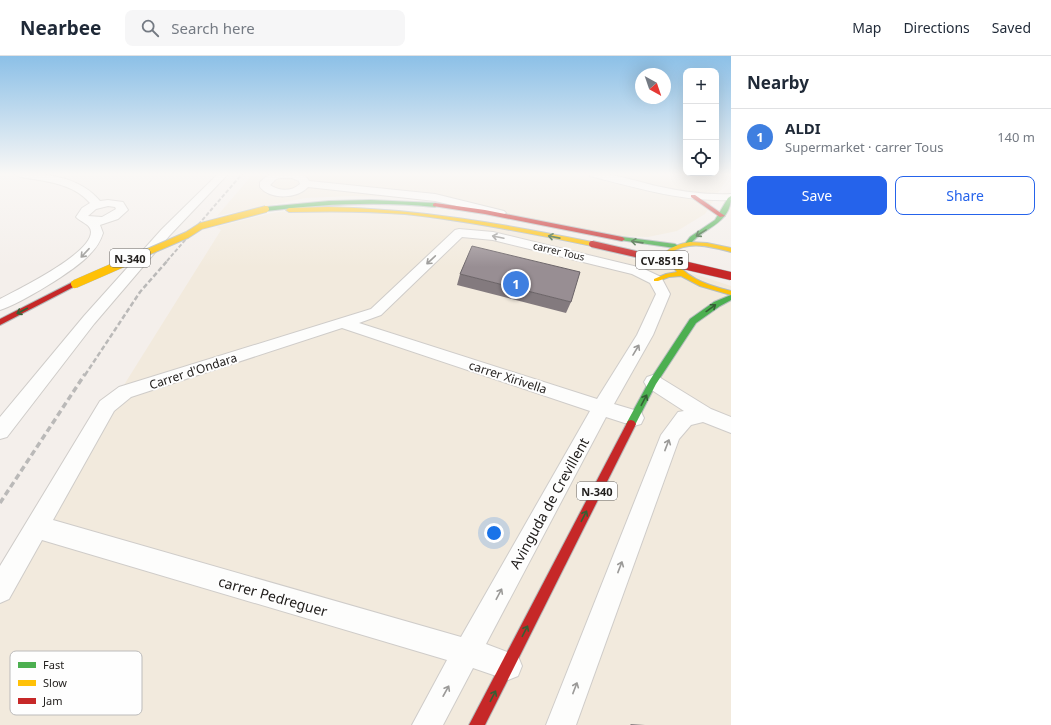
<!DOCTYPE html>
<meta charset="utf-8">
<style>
:root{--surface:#fff;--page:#f6f6f7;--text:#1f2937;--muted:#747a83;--line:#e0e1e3;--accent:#2563eb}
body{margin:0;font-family:"Noto Sans",sans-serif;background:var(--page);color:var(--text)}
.controls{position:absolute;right:12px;top:12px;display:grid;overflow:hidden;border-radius:8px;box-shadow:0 4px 16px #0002}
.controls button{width:36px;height:36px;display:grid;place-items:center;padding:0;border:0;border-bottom:1px solid var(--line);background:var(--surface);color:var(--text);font:20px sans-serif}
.compass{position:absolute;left:635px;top:12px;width:36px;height:36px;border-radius:50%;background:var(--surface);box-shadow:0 4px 16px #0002;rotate:140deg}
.you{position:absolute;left:494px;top:477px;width:14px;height:14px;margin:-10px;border:3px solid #fff;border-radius:50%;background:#1a73e8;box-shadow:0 0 0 6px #1a73e833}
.badge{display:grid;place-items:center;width:26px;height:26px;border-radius:50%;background:var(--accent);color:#fff;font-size:13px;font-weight:700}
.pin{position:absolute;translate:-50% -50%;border:2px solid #fff;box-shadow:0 1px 4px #0006}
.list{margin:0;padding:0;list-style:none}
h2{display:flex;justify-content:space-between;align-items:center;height:52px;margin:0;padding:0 16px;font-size:17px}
h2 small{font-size:13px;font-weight:400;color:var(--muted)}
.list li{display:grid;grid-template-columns:26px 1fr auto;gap:12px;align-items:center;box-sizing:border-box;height:56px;padding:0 16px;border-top:1px solid var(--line)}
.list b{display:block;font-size:15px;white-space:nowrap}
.list p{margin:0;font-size:13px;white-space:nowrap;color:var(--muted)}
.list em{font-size:13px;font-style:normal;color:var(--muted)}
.actions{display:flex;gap:8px;padding:12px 16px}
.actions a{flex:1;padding:9px 0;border:1px solid var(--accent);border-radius:8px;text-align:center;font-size:14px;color:var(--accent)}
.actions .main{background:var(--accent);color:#fff}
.icon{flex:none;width:22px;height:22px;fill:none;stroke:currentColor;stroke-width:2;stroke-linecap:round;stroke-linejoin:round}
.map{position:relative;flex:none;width:731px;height:669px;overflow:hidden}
header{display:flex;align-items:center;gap:24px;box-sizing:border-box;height:56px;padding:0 20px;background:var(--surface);border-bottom:1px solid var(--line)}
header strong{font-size:19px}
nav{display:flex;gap:22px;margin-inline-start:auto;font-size:14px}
.search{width:280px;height:36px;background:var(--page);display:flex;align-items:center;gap:10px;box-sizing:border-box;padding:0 14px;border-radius:8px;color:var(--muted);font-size:15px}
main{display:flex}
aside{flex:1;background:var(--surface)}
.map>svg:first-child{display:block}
.industrial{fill:#f2eadd}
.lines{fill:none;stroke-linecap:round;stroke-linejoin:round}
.street-casing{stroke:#cfccc9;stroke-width:2}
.fast-casing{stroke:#b4bcbd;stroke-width:2}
.slow-casing{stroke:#b4bcbd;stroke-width:2}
.jam-casing{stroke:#b4bcbd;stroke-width:2}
.street{fill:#fdfdfc;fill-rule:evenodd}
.fast{fill:#4caf50;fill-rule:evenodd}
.slow{fill:#ffc107;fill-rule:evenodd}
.jam{fill:#c62828;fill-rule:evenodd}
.rail-far2{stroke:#bab9b8;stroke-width:2;stroke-dasharray:4 2;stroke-linecap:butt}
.rail-far1{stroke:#bab9b8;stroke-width:2.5;stroke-dasharray:5 2.5;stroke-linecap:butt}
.rail{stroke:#bab9b8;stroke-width:3.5;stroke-dasharray:6 3.5;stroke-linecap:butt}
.slow-bridge-far1-casing{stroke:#b4bcbd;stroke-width:8;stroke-linecap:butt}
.slow-bridge-casing{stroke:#b4bcbd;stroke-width:9;stroke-linecap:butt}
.jam-bridge-far1-casing{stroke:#b4bcbd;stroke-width:8;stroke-linecap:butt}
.jam-bridge-casing{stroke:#b4bcbd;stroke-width:9;stroke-linecap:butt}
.slow-bridge-far1{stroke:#ffc107;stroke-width:6}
.slow-bridge{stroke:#ffc107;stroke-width:8}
.jam-bridge-far1{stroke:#c62828;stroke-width:6}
.jam-bridge{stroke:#c62828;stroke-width:8}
.wall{fill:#837a7e}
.building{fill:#988e93;stroke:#6a6367}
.oneway{stroke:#356034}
.oneway2{stroke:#9b9a98}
.labels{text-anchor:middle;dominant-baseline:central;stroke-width:4;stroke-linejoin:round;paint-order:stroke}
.far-street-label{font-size:10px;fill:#23201e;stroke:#fefefe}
.shield{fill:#fefefe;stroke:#656361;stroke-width:1}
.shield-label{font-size:11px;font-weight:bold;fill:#23201e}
.street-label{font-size:12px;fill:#23201e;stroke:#fefefe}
.near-street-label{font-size:14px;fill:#23201e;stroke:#fefefe}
.key{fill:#fefefe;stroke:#bcbbbb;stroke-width:1}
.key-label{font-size:11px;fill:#23201e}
</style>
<header>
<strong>Nearbee</strong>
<div class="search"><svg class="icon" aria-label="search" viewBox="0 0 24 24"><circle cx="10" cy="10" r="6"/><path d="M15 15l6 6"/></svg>Search here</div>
<nav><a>Map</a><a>Directions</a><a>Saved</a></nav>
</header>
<main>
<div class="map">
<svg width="731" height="669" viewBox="0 0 731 669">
<rect width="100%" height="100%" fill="#f4efeb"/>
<g class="industrial">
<polygon points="253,118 730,118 705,158 677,175 648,181 619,180 444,145 401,141 353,140 305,142 217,160"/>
<polygon points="317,151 388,153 493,170 584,190 704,221 731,230 731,669 0,669 0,527 221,174 216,171 272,157"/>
</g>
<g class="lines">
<g class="street-casing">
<g id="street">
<path d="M15,118C44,116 80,121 100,145L108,144L123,146L128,154L118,163L100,169L103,177C100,186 97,191 90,198C76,214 20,248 0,254V243C19,233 91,198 91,176C91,168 80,166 76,161L82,152L90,147C73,127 45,125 20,121ZM108,150L115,151L116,153L102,161L88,160L96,153Z"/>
<polygon points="218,118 228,118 170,179 94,268 7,381 0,383 0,361 84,260 162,173"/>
<path d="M273,118C284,118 304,114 309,125L435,138L504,155L506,157L500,160L435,145L308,131C297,143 270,144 260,131V126L268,119ZM280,122H292L299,125L300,128C291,136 279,135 270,129L276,123Z"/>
<path d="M589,118C613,116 637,126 661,131C684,136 707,139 731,138V144C683,146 637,132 590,120Z"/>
<path d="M459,173L493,176L642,212L661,221L670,238L653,279L614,348L641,356L644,362L641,368L634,370L606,361L486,588L518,600L522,610L518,620L508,624L473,612L443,669H412L447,604L42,484L9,543L0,547V510L100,345L119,331L371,253L455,174ZM462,181L493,184L632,218L650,227L656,238L637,279L597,343L359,267L381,259ZM342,272L590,355L461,581L53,464L114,355L131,341Z"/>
<polygon points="653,319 659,321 711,353 731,361 731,377 703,366 691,369 679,383 576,669 546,669 661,379 678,356 684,355 647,331 644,326 647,321"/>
</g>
</g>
<g class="fast-casing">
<g id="fast">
<path d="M731,140C731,170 701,171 689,190H685L684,189L690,181L715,164L728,142Z"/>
<path d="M371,144L435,147L438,149L435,151C378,145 323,148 266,155L263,153L266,151L329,145Z"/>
<polygon points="622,181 675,188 678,190 675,192 620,184 620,182"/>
<polygon points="731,239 731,244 720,250 696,267 656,328 634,371 631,372 628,371 626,368 650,324 690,263 714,246"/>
</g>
</g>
<g class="slow-casing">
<g id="slow">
<path d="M328,151C419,153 504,168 592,186L595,188L592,190C530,177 468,165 405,158C366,155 328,155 289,156L286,154L289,152Z"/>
<path d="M690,186L707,187L731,192V196C712,191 689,184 671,197C682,222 707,229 731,235V239L700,230L681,220L669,221L658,225H654V223L666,218L677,216L669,206L665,197C672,190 680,188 690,186Z"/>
</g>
</g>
<g class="jam-casing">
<g id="jam">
<polygon points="691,139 695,139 725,160 720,161 691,141"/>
<polygon points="435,147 485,154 622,181 625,183 622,185 485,158 433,150 433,148"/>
<polygon points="73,226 75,226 79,228 0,269 0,263"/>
<polygon points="631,364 634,365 636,368 485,669 469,669 628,365"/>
</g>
</g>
<use href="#street" class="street"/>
<use href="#fast" class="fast"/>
<use href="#slow" class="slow"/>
<use href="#jam" class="jam"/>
<polyline class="rail-far2" points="167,205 242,118"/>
<polyline class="rail-far1" points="85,319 140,236 168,204"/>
<polyline class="rail" points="0,447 85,318"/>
<g class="slow-bridge-far1-casing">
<polyline id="slow-bridge-far1" points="127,205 187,179 201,170 266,153"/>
</g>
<g class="slow-bridge-casing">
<polyline id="slow-bridge" points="75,228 130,204"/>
</g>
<g class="jam-bridge-far1-casing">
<polyline id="jam-bridge-far1" points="592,188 666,205"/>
</g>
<g class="jam-bridge-casing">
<polyline id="jam-bridge" points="662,204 731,220"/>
</g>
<use href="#slow-bridge-far1" class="slow-bridge-far1"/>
<use href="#slow-bridge" class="slow-bridge"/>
<use href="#jam-bridge-far1" class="jam-bridge-far1"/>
<use href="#jam-bridge" class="jam-bridge"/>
</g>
<g class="wall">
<polygon points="460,218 571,246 566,257 457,229"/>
<polygon points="630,668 645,669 631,669"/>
</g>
<polygon class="building" points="472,190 580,216 571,246 460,218"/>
<defs><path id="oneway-shaft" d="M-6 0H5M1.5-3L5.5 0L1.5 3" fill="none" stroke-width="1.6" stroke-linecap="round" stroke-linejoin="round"/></defs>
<g class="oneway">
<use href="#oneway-shaft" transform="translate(701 177) rotate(148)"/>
<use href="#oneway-shaft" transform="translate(554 181) rotate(-169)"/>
<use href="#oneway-shaft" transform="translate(637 186) rotate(-172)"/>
<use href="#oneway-shaft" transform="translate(711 252) rotate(-36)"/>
<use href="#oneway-shaft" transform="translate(22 255) rotate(153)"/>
<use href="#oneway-shaft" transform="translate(644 344) rotate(-62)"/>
<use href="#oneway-shaft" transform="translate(584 460) rotate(-63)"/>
<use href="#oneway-shaft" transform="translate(525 575) rotate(-63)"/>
<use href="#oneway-shaft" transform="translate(493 640) rotate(-63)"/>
</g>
<g class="oneway2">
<use href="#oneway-shaft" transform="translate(498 181) rotate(-168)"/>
<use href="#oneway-shaft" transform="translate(85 197) rotate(133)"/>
<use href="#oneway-shaft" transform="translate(431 204) rotate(137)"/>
<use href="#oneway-shaft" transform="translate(636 294) rotate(-59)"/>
<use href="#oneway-shaft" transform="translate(667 389) rotate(-69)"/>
<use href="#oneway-shaft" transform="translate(620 511) rotate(-69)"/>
<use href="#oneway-shaft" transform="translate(499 538) rotate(-62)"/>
<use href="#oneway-shaft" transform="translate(575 632) rotate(-69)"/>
<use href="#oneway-shaft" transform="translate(446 635) rotate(-61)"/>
</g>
<linearGradient id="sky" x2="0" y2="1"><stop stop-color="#8cc0e7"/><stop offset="0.56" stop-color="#faf8f6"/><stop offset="1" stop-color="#faf8f6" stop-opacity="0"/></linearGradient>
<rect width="731" height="211" fill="url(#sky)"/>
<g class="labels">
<g class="far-street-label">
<text transform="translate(559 195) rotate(13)">carrer Tous</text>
</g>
<g class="shield">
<rect x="110" y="193" width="40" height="18" rx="3"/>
<rect x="636" y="195" width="52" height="18" rx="3"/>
<rect x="577" y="426" width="40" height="18" rx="3"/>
</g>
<g class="shield-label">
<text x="130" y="202">N-340</text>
<text x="662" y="204">CV-8515</text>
<text x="597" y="435">N-340</text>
</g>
<g class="street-label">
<text transform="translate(193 315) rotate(-18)">Carrer d'Ondara</text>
<text transform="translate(508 321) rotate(18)">carrer Xirivella</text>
</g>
<g class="near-street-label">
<text transform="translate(549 447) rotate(-61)">Avinguda de Crevillent</text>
<text transform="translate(273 540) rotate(16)">carrer Pedreguer</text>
</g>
</g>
<rect x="10" y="595" width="132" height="64" rx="6" class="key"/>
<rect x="18" y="606" width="18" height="6" fill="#4caf50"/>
<rect x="18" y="624" width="18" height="6" fill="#ffc107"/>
<rect x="18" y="642" width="18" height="6" fill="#c62828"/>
<g class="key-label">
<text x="43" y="613">Fast</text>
<text x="43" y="631">Slow</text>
<text x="43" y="649">Jam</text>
</g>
</svg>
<div class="controls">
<button>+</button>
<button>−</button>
<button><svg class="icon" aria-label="locate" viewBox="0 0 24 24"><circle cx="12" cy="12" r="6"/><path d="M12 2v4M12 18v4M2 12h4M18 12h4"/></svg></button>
</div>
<svg class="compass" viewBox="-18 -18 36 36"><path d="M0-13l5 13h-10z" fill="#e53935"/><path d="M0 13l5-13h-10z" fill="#747a83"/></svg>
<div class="you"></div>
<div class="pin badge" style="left:516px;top:228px;background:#3f7fe0">1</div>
</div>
<aside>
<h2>Nearby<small></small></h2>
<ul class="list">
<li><span class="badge" style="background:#3f7fe0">1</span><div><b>ALDI</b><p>Supermarket · carrer Tous</p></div><em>140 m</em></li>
</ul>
<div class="actions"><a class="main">Save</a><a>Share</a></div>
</aside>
</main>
